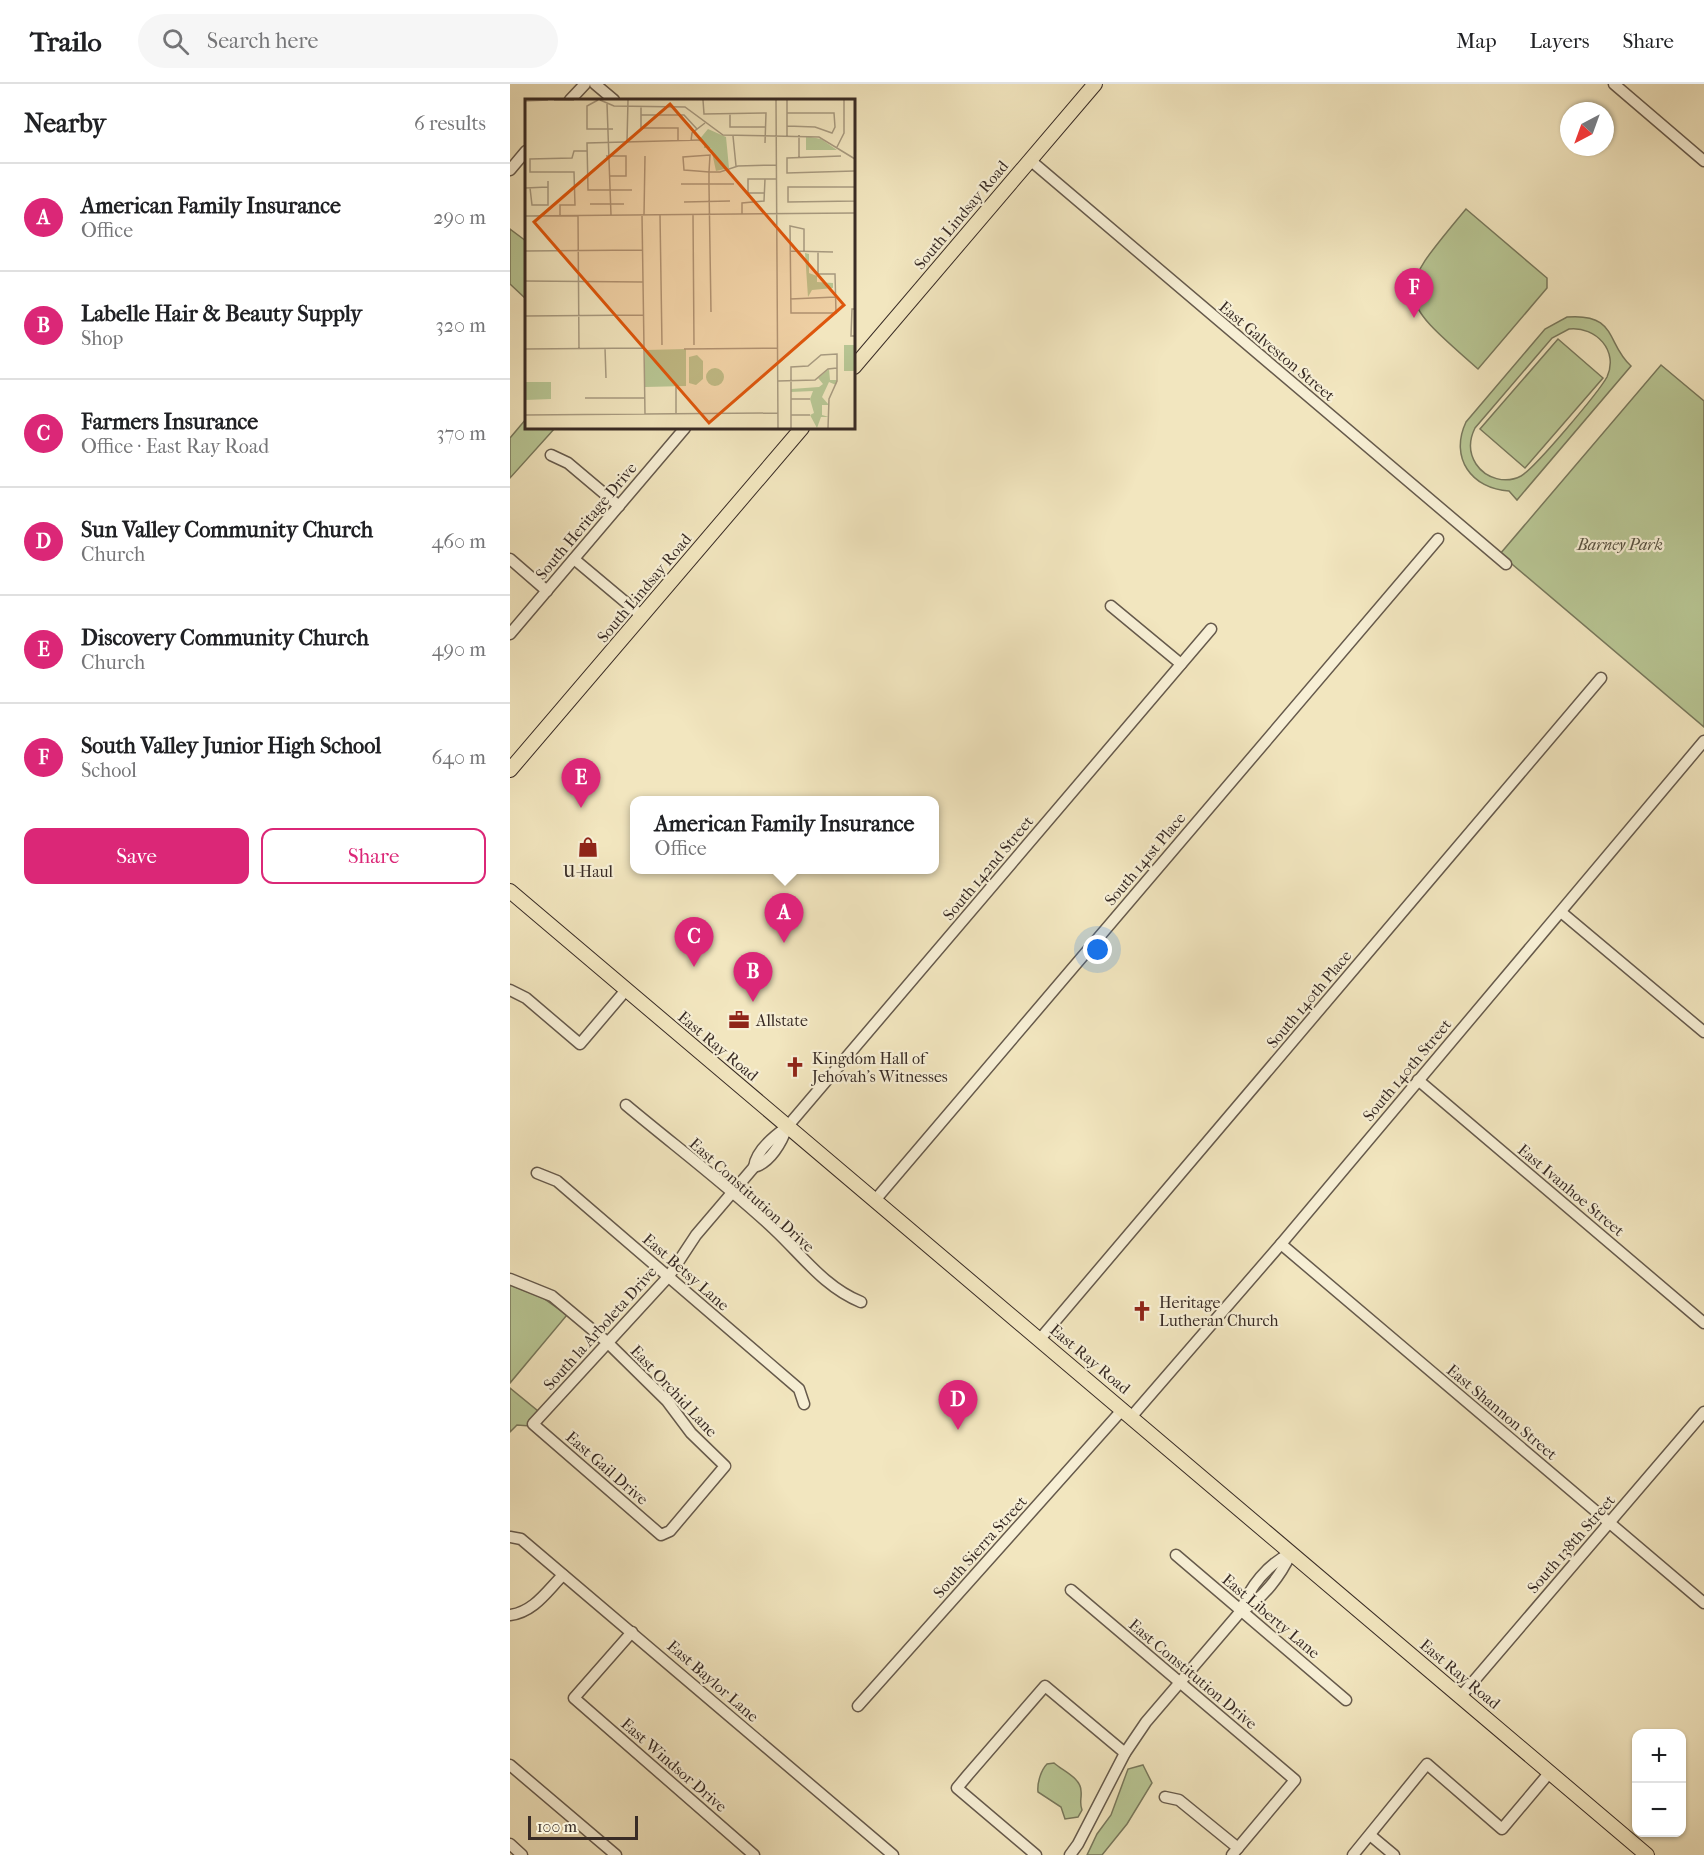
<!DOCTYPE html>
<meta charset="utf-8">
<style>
:root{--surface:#fff;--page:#f6f6f6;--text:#202124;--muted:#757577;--line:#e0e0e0;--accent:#db2777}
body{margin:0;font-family:"IM FELL French Canon",serif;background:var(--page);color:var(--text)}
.controls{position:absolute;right:18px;bottom:18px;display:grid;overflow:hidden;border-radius:12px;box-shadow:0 2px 4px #0004}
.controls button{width:54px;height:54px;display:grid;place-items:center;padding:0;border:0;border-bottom:2px solid var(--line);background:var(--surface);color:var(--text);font:30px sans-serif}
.compass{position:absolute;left:1050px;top:18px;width:54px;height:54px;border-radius:50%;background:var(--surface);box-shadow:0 2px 4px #0004;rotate:221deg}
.scale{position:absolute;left:18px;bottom:15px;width:110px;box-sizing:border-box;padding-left:6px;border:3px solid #382b25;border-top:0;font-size:16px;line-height:21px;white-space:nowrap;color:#382b25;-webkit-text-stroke:4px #f7efd5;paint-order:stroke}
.you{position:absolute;left:588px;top:866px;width:21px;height:21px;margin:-15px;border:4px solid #fff;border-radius:50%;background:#1a73e8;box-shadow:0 0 0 9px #1a73e833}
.badge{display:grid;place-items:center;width:39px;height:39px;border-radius:50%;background:var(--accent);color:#fff;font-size:20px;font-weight:700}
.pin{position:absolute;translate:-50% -50px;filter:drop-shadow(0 2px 3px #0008)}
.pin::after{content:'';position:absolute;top:32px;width:21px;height:18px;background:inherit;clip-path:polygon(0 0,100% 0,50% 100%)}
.popup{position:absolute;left:120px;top:712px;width:309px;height:78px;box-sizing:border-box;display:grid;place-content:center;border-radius:12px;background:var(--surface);filter:drop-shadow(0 2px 4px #0005);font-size:20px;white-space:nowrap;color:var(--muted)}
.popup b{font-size:22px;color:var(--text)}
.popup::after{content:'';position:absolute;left:50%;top:100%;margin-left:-12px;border:12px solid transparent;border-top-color:var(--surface)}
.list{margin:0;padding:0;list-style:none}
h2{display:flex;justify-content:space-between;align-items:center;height:78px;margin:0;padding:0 24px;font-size:26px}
h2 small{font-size:20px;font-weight:400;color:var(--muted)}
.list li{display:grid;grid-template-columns:39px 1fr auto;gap:18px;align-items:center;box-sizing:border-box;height:108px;padding:0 24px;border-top:2px solid var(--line)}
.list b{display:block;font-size:22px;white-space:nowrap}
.list p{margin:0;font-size:20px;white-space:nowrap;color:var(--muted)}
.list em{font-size:20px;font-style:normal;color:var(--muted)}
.actions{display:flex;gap:12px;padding:18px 24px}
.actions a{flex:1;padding:14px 0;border:2px solid var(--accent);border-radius:12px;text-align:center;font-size:21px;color:var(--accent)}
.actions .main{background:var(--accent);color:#fff}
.icon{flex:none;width:33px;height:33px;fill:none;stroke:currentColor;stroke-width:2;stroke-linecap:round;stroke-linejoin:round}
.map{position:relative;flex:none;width:1194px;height:1771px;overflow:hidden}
header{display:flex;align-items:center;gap:36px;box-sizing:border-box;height:84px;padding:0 30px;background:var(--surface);border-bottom:2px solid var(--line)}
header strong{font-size:28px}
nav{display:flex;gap:33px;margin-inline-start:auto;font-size:21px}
.search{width:420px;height:54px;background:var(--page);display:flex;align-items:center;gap:15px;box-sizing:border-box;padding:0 21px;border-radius:33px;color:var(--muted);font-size:22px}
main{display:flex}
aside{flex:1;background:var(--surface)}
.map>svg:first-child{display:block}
.green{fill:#b8c694;stroke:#78785c;stroke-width:1.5;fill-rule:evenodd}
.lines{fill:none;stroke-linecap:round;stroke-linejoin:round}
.minor-casing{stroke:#665a4c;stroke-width:13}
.major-casing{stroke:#382b25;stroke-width:16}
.minor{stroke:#f7efd5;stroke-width:10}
.major{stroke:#f2e6bf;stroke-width:14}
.labels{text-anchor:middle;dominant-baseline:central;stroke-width:4.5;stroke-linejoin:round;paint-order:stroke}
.street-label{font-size:16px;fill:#382b25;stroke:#f7efd5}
.park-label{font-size:16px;font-style:italic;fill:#585241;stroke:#f7efd5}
.poi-label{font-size:16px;fill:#382b25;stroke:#f7efd5;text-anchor:start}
.inset-road{fill:none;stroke:#a89b81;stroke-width:1.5}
.view{fill:#df570d;fill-opacity:0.15;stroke:#df570d;stroke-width:3}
.inset-edge{fill:none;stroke:#382b25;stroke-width:3}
</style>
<header>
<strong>Trailo</strong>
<div class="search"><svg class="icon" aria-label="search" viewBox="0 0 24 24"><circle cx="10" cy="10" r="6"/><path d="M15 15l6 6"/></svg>Search here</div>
<nav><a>Map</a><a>Layers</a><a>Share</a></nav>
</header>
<main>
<aside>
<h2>Nearby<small>6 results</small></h2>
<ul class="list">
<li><span class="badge">A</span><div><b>American Family Insurance</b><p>Office</p></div><em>290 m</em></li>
<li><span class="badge">B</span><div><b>Labelle Hair &amp; Beauty Supply</b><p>Shop</p></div><em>320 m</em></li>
<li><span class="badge">C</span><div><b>Farmers Insurance</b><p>Office · East Ray Road</p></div><em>370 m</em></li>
<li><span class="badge">D</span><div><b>Sun Valley Community Church</b><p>Church</p></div><em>460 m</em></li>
<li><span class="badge">E</span><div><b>Discovery Community Church</b><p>Church</p></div><em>490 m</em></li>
<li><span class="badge">F</span><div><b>South Valley Junior High School</b><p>School</p></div><em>640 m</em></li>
</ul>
<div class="actions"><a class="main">Save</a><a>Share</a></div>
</aside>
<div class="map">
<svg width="1194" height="1771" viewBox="0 0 1194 1771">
<rect width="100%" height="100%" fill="#f2e6bf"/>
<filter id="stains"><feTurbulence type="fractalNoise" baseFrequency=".00333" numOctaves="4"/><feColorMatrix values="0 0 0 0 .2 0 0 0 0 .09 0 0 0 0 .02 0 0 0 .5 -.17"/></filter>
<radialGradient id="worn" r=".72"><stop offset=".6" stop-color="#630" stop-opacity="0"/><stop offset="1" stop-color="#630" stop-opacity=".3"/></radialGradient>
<g class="green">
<path d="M956,125L1037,194V204L968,285C883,211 884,211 956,125Z"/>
<polygon points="0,145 16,157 16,215 0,200"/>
<path d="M1057,233C1108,229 1096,260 1121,282L1007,416L999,407C962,405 939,374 956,338L1035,245ZM1059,245C1086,242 1109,267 1097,293C1088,309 1025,384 1011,392C996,400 976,395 966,380C959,369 959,356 965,344L1042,254Z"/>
<polygon points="1048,255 1093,294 1015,384 970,345"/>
<polygon points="1151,281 1194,317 1194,643 990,470"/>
<polygon points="16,335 16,344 45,344 0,394 0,354"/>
<polygon points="0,1201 33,1214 57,1231 0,1299"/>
<polygon points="0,1304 28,1327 20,1342 7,1341 0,1348"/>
<path d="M544,1679C553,1687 571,1694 571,1707C572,1714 569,1718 572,1726L568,1733L555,1735L551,1723L528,1708C527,1699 531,1686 537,1680Z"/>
<polygon points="633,1681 642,1699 617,1740 592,1771 577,1771 587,1750 601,1731 618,1685"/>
</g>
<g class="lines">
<g class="minor-casing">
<g id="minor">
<polyline points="85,0 104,16"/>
<polyline points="1104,0 1194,77"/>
<polyline points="60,16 75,0"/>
<polyline points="520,76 996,480"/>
<polyline points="0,86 16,67"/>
<polyline points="41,371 58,379 109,422"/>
<polyline points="0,475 37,507"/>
<polyline points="64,475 132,532"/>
<polyline points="601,522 671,580"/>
<polyline points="0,550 175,344"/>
<polyline points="1051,828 1194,948"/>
<polyline points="0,906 16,914 70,960 116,906"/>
<polyline points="908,996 1194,1239"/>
<path d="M116,1021C165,1062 217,1101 264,1145C292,1171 314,1203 351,1218"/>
<path d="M244,1083C246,1067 264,1052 277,1043L701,545"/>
<polyline points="27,1089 47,1097 289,1305 294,1320"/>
<polyline points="366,1115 928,455"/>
<polyline points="771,1160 1194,1519"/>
<path d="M0,1195L42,1212L97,1258L157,1317L181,1349L215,1382L160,1447L151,1451L23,1340L159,1192L186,1151L244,1083C260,1079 272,1058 277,1043"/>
<polyline points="530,1255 1091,594"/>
<polyline points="622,1332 771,1160 1194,657"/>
<polyline points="0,1453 11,1455 383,1771"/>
<polyline points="666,1471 836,1616"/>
<polyline points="561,1506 785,1696 722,1771"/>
<path d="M731,1527C739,1503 758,1480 781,1469"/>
<path d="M0,1531C24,1528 37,1507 53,1491"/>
<polyline points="122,1548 64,1614 244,1771"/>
<polyline points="951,1612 1194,1328"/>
<polyline points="348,1622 613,1325"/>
<polyline points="0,1681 106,1771"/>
<polyline points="655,1713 669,1716 728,1764"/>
<polyline points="860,1751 884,1771"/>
<polyline points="0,1760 12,1771"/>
<polyline points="526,1771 447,1704 457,1692 535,1602 615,1669"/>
<path d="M560,1771L568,1760L615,1669L636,1638L731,1527C753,1515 771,1491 781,1469"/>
<polyline points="843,1771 917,1680 992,1745 1040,1688"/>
</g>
</g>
<g class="major-casing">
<g id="major">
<polyline points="344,283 585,0"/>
<polyline points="0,686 292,344"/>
<polyline points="0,807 1137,1771"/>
</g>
</g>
<use href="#minor" class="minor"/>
<use href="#major" class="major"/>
</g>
<defs>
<g id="shop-bare" transform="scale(1.62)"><path d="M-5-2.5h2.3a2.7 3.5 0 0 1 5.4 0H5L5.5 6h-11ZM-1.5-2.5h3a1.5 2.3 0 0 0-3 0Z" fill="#8f2418" stroke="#f7efd5" stroke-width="2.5" paint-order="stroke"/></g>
<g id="office-bare" transform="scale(1.62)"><path d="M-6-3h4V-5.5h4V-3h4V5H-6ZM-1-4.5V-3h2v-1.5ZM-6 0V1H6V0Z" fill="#8f2418" stroke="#f7efd5" stroke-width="2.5" paint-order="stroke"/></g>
<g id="church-bare" transform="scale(1.62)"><path d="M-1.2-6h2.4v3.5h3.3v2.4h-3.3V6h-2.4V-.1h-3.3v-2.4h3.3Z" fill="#8f2418" stroke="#f7efd5" stroke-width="2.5" paint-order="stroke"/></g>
</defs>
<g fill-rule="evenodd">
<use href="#shop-bare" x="78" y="763"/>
<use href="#office-bare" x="229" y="936"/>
<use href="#church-bare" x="285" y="983"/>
<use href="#church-bare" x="632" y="1227"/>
</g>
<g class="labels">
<g class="street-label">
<text transform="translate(451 131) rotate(-50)">South Lindsay Road</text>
<text transform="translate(767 267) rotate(40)">East Galveston Street</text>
<text transform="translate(76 437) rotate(-50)">South Heritage Drive</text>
<text transform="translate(134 504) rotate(-50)">South Lindsay Road</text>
<text transform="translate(635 775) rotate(-50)">South 141st Place</text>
<text transform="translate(478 784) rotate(-50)">South 142nd Street</text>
<text transform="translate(799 915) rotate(-50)">South 140th Place</text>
<text transform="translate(208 962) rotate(40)">East Ray Road</text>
<text transform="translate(897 986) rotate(-50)">South 140th Street</text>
<text transform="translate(1061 1106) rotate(40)">East Ivanhoe Street</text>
<text transform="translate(242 1111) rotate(42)">East Constitution Drive</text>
<text transform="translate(176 1188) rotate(41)">East Betsy Lane</text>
<text transform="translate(90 1244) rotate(-48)">South la Arboleta Drive</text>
<text transform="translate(580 1275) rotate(40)">East Ray Road</text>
<text transform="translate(164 1307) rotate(47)">East Orchid Lane</text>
<text transform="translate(992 1328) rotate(40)">East Shannon Street</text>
<text transform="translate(97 1384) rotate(41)">East Gail Drive</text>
<text transform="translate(1061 1460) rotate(-49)">South 138th Street</text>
<text transform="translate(470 1463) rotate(-48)">South Sierra Street</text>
<text transform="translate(761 1532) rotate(40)">East Liberty Lane</text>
<text transform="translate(683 1590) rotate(40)">East Constitution Drive</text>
<text transform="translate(950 1590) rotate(40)">East Ray Road</text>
<text transform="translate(203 1597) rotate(41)">East Baylor Lane</text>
<text transform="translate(164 1681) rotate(41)">East Windsor Drive</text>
</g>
<g class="park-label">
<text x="1110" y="460">Barney Park</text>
</g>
<g class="poi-label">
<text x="78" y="787" text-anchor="middle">U-Haul</text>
<text x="246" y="936">Allstate</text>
<text x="302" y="974">Kingdom Hall of<tspan x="302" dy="18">Jehovah's Witnesses</tspan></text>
<text x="649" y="1218">Heritage<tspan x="649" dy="18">Lutheran Church</tspan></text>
</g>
</g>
<g transform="translate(15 15)">
<rect width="330" height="330" fill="#f2e6bf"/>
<path d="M183,30L201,38L204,69L191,72L186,49H179V43L173,42ZM281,37L296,40L312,51H281ZM280,154L284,155V174L292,177V183L308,184V189L287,191L283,198ZM319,246H330V272H319ZM161,250V287L120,288V251ZM172,256L178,262V280L171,286L164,284V258ZM181 278a9 9 0 1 1 18 0a9 9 0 1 1-18 0ZM304,270L305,281H312L311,286L304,283L297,298L304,306H297V316L304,318H296L292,329L285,316L289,314L285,300L288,292L266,293V290L294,288L298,285L293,279ZM0,283H26V300L0,301Z" fill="#b8c694"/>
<path class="inset-road" d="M29,1H49M73,1L62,7V30H88M75,1L89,7L160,8L198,36L294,38L330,60M178,1L179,15L241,14L240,44M251,1L253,329M262,1V37M0,2L23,1M82,5L86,116M116,7V29H153V43M262,14H309L310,28L307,34L290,28L262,27M205,15V28H241M116,16H159L172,30M274,36V59M208,37L211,67M166,42L167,34L180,24M102,43L103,1M312,48L319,34V1M81,57H101V77H85M316,57L262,59V74L329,72M156,85H209M330,88V102L263,103V88H330M0,89L23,88M5,89L7,106H23V82M107,91H63L62,44L176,41M240,94H223V80H251M159,103L205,102M65,105H99M217,115V104L239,102L240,80M117,116L120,315M119,116L120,57M135,116L137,246M168,116L169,246M0,117L330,114M35,117V106H50L49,73H5V60L47,59L49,52H62M53,117L54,250M0,152L118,151M265,152L308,153M279,152V130L265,127L266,214H311L310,175H293V152M0,182L118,183M265,200L311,198M330,210H327L326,237H330M186,213L184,87V73L185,56L158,58L159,71L172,72L184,73H195L213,67L251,66M0,217L119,216M80,249L81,279M0,250L119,249M159,250L253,249M253,282L290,281L303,270L312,269M151,288V315M60,299H119M266,300H285M0,316L253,314M266,316H285M266,329V268L283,267L296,256L312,255V282L304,300L303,329"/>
<path class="view" d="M145,5L319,206L184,324L9,123Z"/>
<rect width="330" height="330" class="inset-edge"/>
</g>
<rect width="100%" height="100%" filter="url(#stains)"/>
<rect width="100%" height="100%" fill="url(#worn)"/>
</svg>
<div class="controls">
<button>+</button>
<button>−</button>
</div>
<svg class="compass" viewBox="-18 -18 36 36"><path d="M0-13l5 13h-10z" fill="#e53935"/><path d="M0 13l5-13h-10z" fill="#757577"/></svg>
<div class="scale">100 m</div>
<div class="you"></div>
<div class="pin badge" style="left:274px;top:859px">A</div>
<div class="popup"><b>American Family Insurance</b>Office</div>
<div class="pin badge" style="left:243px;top:918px">B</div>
<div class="pin badge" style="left:184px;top:883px">C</div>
<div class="pin badge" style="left:448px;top:1346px">D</div>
<div class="pin badge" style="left:71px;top:724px">E</div>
<div class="pin badge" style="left:904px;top:234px">F</div>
</div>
</main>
